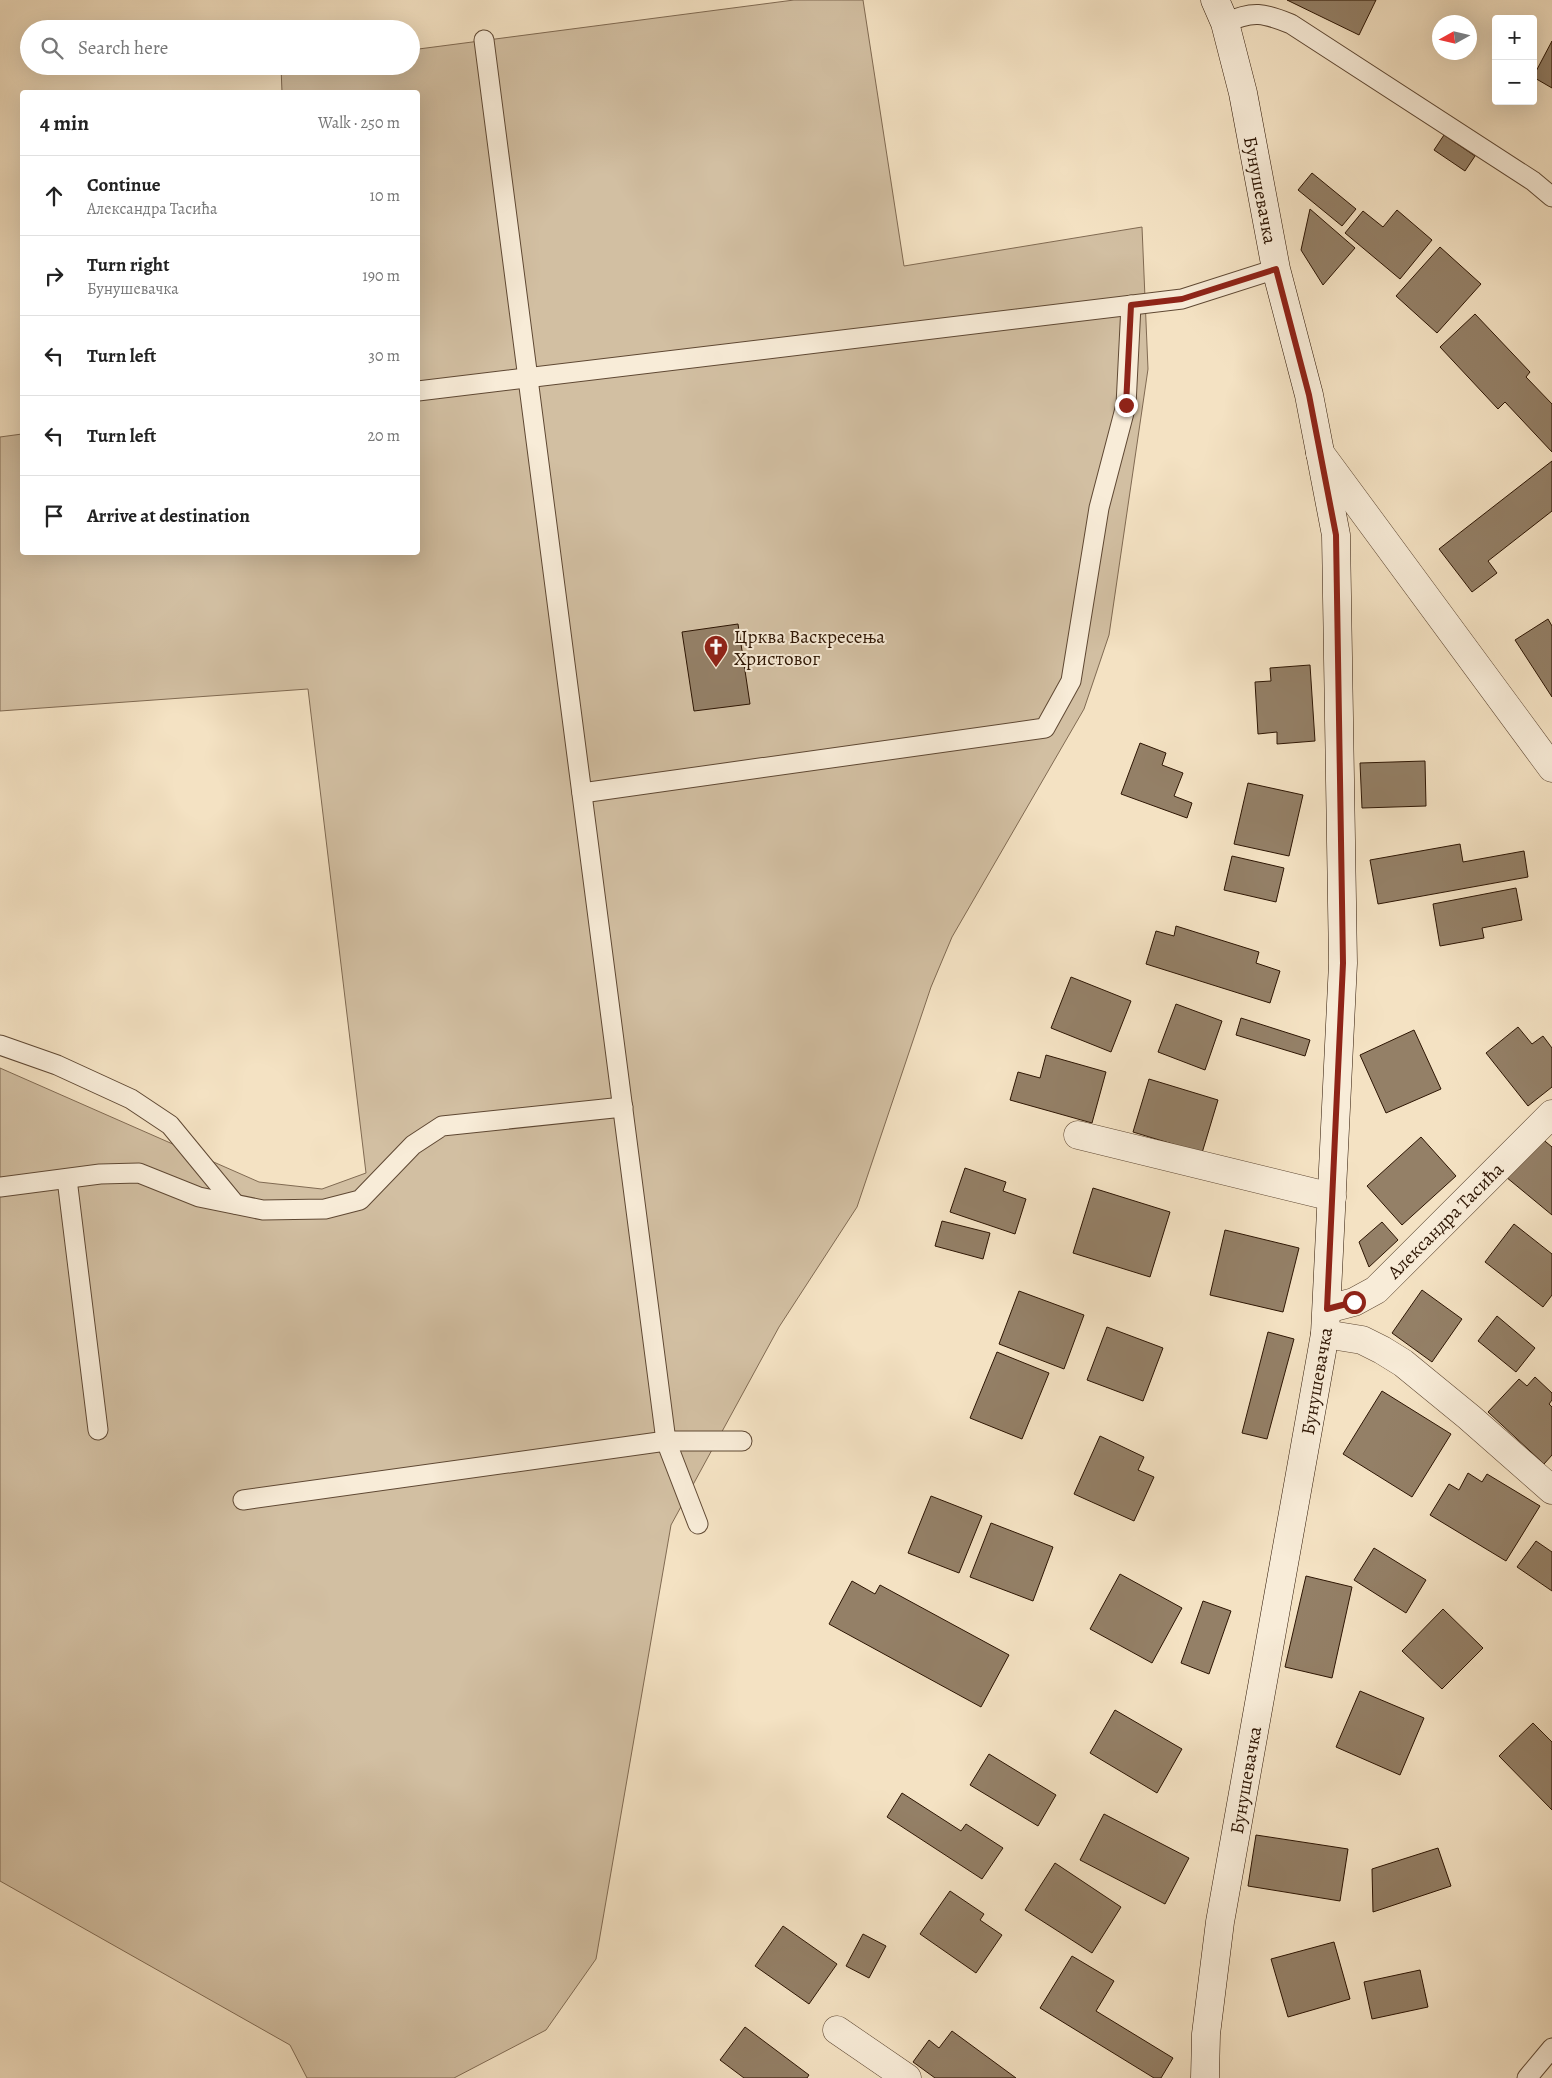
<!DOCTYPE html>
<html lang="en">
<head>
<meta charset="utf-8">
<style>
  :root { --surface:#fff; --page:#f6f6f6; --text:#222; --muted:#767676; --line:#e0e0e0 }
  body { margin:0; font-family:Alegreya,serif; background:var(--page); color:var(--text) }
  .controls { position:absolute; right:15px; top:15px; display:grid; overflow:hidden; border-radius:5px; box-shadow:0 5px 20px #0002 }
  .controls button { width:45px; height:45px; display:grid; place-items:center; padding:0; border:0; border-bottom:1px solid var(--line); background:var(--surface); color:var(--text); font:25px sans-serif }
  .compass { position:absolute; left:1432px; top:15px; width:45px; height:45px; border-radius:50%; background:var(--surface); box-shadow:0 5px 20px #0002; rotate:262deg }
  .stop { position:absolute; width:15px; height:15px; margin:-11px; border:4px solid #8f2418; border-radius:50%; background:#fff }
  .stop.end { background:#8f2418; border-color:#fff; box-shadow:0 1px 5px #0008 }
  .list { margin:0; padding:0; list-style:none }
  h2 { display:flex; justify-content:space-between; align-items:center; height:65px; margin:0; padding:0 20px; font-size:21px }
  h2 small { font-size:16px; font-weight:400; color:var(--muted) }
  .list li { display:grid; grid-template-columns:32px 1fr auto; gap:15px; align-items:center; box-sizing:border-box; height:80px; padding:0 20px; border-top:1px solid var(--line) }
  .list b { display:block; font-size:19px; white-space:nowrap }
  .list p { margin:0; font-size:16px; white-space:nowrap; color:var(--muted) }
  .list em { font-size:16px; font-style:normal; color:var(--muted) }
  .icon { flex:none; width:28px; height:28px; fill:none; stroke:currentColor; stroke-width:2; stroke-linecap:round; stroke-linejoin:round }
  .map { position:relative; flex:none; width:1552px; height:2078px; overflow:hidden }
  .search { position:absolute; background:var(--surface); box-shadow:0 5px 20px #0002; left:20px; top:20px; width:400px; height:55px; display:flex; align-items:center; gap:12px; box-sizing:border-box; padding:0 18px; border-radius:28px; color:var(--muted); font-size:19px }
  .panel { position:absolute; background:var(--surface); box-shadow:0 5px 20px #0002; left:20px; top:90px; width:400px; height:465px; border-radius:5px }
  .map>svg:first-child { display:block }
</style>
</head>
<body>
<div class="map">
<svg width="1552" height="2078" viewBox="0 0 1552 2078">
  <rect width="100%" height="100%" fill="#f4e2c3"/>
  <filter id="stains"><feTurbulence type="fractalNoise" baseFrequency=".004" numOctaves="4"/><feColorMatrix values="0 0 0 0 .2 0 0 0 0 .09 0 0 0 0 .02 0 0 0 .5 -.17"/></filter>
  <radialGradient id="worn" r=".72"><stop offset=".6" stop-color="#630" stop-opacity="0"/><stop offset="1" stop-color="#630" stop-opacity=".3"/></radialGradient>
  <path fill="#d2bfa2" stroke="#806a52" d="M794,0H863L904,266L1142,227L1148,369L1109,635L1084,709L952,937L931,987L857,1207L779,1327L671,1525L596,1959L546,2030L454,2078H307L290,2045L0,1881V1068L259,1182L322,1189L366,1173L308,689L0,711V437L22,434V552H418V92H282L281,67L411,66V50Z"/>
  <g fill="#948067" stroke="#2d1503">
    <path d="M1287,0H1376L1359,35Z"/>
    <path d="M1552,41V88L1533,77Z"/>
    <path d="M1444,135L1475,156L1465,171L1434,150Z"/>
    <path d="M1312,173L1356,209L1342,226L1298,190Z"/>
    <path d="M1310,209L1355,248L1323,285L1301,250Z"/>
    <path d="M1397,210L1432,240L1400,279L1345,233L1363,211L1383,227Z"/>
    <path d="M1440,247L1481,284L1437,333L1396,296Z"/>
    <path d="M1475,314L1530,372L1526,377L1552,404V452L1505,402L1498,409L1440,347Z"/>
    <path d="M1552,461V511L1488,561L1497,573L1472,592L1439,549Z"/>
    <path d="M1548,619L1552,626V697L1515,640Z"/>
    <path d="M738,624L750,704L694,711L682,632Z"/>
    <path d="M1310,665L1315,741L1277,744V732L1258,734L1255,682L1271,681L1270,668Z"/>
    <path d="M1140,743L1166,753L1162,765L1183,773L1174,796L1192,803L1187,818L1121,794Z"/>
    <path d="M1425,761L1426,806L1362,808L1360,763Z"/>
    <path d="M1248,783L1303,795L1289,856L1234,844Z"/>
    <path d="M1460,844L1463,862L1524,851L1528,877L1378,904L1370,860Z"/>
    <path d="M1232,856L1284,868L1276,902L1224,890Z"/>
    <path d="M1516,888L1522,920L1482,928L1484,938L1440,946L1433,904Z"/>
    <path d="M1176,926L1259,952L1256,963L1280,971L1270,1003L1146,964L1156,931L1174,936Z"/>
    <path d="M1071,977L1131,1001L1111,1052L1051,1028Z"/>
    <path d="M1176,1004L1222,1021L1205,1070L1158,1052Z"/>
    <path d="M1241,1018L1310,1040L1305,1056L1236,1035Z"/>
    <path d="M1518,1027L1532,1044L1543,1036L1552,1048V1087L1528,1106L1486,1053Z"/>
    <path d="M1414,1030L1441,1089L1386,1113L1360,1055Z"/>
    <path d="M1046,1055L1106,1072L1092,1123L1010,1100L1018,1072L1040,1078Z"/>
    <path d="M1149,1079L1218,1100L1202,1153L1133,1132Z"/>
    <path d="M1421,1137L1456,1176L1402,1225L1367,1186Z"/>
    <path d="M1540,1137L1552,1147V1215L1506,1177Z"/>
    <path d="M965,1168L1006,1182L1003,1191L1026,1199L1015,1234L950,1212Z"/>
    <path d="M1093,1188L1170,1212L1150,1277L1073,1253Z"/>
    <path d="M942,1221L990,1233L983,1259L935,1246Z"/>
    <path d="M1382,1222L1398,1240L1369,1267L1359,1242Z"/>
    <path d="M1514,1224L1552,1254V1295L1543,1307L1485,1262Z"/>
    <path d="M1225,1230L1299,1248L1283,1312L1210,1295Z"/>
    <path d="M1422,1290L1462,1319L1432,1362L1392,1333Z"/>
    <path d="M1019,1291L1084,1315L1064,1369L999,1344Z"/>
    <path d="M1497,1316L1535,1348L1516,1372L1478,1341Z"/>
    <path d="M1107,1327L1163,1348L1143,1401L1087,1380Z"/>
    <path d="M1268,1332L1294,1339L1267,1439L1242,1433Z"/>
    <path d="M997,1352L1049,1373L1022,1439L970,1418Z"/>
    <path d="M1535,1377L1552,1393V1400L1549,1404L1552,1407V1455L1544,1464L1488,1412L1519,1379L1527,1386Z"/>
    <path d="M1382,1391L1451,1434L1412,1497L1343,1454Z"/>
    <path d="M1100,1436L1144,1457L1138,1470L1154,1477L1134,1521L1074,1494Z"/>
    <path d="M1468,1473L1482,1482L1487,1474L1540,1506L1506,1561L1430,1515L1449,1484L1459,1490Z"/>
    <path d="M931,1496L982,1516L959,1573L908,1553Z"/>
    <path d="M991,1523L1053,1547L1033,1601L970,1577Z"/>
    <path d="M1536,1541L1552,1552V1591L1517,1567Z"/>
    <path d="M1374,1548L1426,1580L1406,1613L1354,1580Z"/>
    <path d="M1120,1574L1182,1608L1152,1663L1090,1629Z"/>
    <path d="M1306,1576L1352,1587L1332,1678L1285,1667Z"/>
    <path d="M852,1581L875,1594L880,1585L1009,1655L981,1707L829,1624Z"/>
    <path d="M1203,1601L1231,1611L1209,1674L1181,1663Z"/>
    <path d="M1443,1609L1483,1648L1442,1689L1402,1651Z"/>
    <path d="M1360,1691L1424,1718L1400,1775L1336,1747Z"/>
    <path d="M1115,1710L1182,1749L1157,1793L1090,1753Z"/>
    <path d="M1533,1723L1552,1742V1810L1499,1756Z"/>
    <path d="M989,1754L1056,1795L1038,1826L970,1785Z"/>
    <path d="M902,1793L961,1831L966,1824L1003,1848L982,1879L887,1817Z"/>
    <path d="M1104,1814L1189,1858L1165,1904L1080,1860Z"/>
    <path d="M1256,1835L1348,1849L1340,1901L1248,1886Z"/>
    <path d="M1438,1848L1451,1886L1373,1912L1372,1869Z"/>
    <path d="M1055,1863L1121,1907L1092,1953L1025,1910Z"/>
    <path d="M950,1891L984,1914L980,1920L1002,1935L976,1973L920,1934Z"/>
    <path d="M783,1926L837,1964L809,2004L755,1966Z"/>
    <path d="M863,1934L886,1946L869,1978L846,1966Z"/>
    <path d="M1334,1942L1350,1999L1288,2017L1271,1959Z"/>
    <path d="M1072,1956L1114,1981L1096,2011L1173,2058L1161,2078H1154L1040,2008Z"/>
    <path d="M1420,1970L1428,2007L1372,2019L1364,1982Z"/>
    <path d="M745,2027L809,2075L807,2078H744L720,2060Z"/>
    <path d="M952,2031L1016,2078H935L913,2062L929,2040L939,2048Z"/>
  </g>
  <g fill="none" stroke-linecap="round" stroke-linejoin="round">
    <defs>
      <g id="lane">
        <path d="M1225,23C1253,10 1264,13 1291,24L1533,181L1552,197"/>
        <path d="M484,40L666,1441L698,1524"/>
        <path d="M418,391L1182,299L1276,269"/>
        <path d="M582,793L1045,728L1071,681L1099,508L1126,405L1131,305"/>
        <path d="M0,1045L57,1065L131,1099L170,1125L235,1204"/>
        <path d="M67,1179L98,1430"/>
        <path d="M0,1187L100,1174L139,1173L199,1197L263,1210L325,1209L360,1200L413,1145L442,1126L623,1107"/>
        <path d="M243,1500L666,1441H742"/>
        <path d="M1527,2078L1552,2048"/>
      </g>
      <g id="street">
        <path d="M1320,453L1552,768"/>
        <path d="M1078,1135L1332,1197"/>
        <path d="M1327,1309L1354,1302L1376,1290L1552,1114"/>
        <path d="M1325,1334L1362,1340L1382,1350L1403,1363L1469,1417L1552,1490"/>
        <path d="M837,2030L907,2078"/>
      </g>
      <path id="secondary" d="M1205,2078L1206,2034L1220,1922L1325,1334L1343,963L1336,535L1309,395L1276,269L1243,93L1225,23L1215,0"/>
    </defs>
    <use href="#lane" stroke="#5f4833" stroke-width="21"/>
    <use href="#street" stroke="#5f4833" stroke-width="29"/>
    <use href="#secondary" stroke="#2d1503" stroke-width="29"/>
    <use href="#lane" stroke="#f8ecd8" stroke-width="19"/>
    <use href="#street" stroke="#f8ecd8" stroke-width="28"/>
    <use href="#secondary" stroke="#f8ecd8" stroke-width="28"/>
  </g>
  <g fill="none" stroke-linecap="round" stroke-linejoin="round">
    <path stroke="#8f2418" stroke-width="6" d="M1126,405L1131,305L1182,299L1276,269L1309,395L1336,535L1343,963L1327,1309L1354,1302"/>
  </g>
  <defs>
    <symbol id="church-pin" viewBox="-11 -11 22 30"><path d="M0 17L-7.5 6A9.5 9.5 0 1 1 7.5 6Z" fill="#8f2418" stroke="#f8ecd8"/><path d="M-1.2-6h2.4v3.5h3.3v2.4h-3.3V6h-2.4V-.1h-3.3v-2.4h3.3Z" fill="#fff"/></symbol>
  </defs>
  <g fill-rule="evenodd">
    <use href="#church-pin" x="702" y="633" width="28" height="38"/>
  </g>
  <g text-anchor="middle" stroke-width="4" stroke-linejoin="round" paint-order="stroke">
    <g font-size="19" fill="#2d1503" stroke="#f8ecd8">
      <text transform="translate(1261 190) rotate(79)" y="7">Бунушевачка</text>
      <text transform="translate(1445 1220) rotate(-45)" y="7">Александра Тасића</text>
      <text transform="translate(1316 1381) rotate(-80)" y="7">Бунушевачка</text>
      <text transform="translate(1245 1780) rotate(-80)" y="7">Бунушевачка</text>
    </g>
    <g font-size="19" fill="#2d1503" stroke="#f8ecd8" text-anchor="start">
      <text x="734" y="643">Црква Васкресења<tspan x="734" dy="22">Христовог</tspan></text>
    </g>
  </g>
  <rect width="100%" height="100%" filter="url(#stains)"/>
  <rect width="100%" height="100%" fill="url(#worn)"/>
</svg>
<div class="controls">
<button>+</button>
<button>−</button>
</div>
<svg class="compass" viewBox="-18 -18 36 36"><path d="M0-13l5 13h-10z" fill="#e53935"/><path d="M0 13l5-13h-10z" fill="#767676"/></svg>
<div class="stop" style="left:1354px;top:1302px"></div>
<div class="stop end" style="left:1126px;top:405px"></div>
<div class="search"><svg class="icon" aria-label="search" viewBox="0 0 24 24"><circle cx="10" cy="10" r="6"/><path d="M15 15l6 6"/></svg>Search here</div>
<section class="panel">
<h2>4 min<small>Walk · 250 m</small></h2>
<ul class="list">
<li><svg class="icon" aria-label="ahead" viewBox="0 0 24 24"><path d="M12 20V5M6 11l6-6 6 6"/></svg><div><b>Continue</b><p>Александра Тасића</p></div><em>10 m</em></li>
<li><svg class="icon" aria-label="right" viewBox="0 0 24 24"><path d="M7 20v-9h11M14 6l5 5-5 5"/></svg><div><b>Turn right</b><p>Бунушевачка</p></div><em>190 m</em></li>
<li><svg class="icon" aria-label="left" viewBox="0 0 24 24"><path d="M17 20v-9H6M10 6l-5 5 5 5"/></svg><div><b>Turn left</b></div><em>30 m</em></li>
<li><svg class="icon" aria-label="left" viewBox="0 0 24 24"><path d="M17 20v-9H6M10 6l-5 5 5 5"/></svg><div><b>Turn left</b></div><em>20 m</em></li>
<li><svg class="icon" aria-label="arrive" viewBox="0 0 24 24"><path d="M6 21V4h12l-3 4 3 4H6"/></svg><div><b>Arrive at destination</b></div></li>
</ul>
</section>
</div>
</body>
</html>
